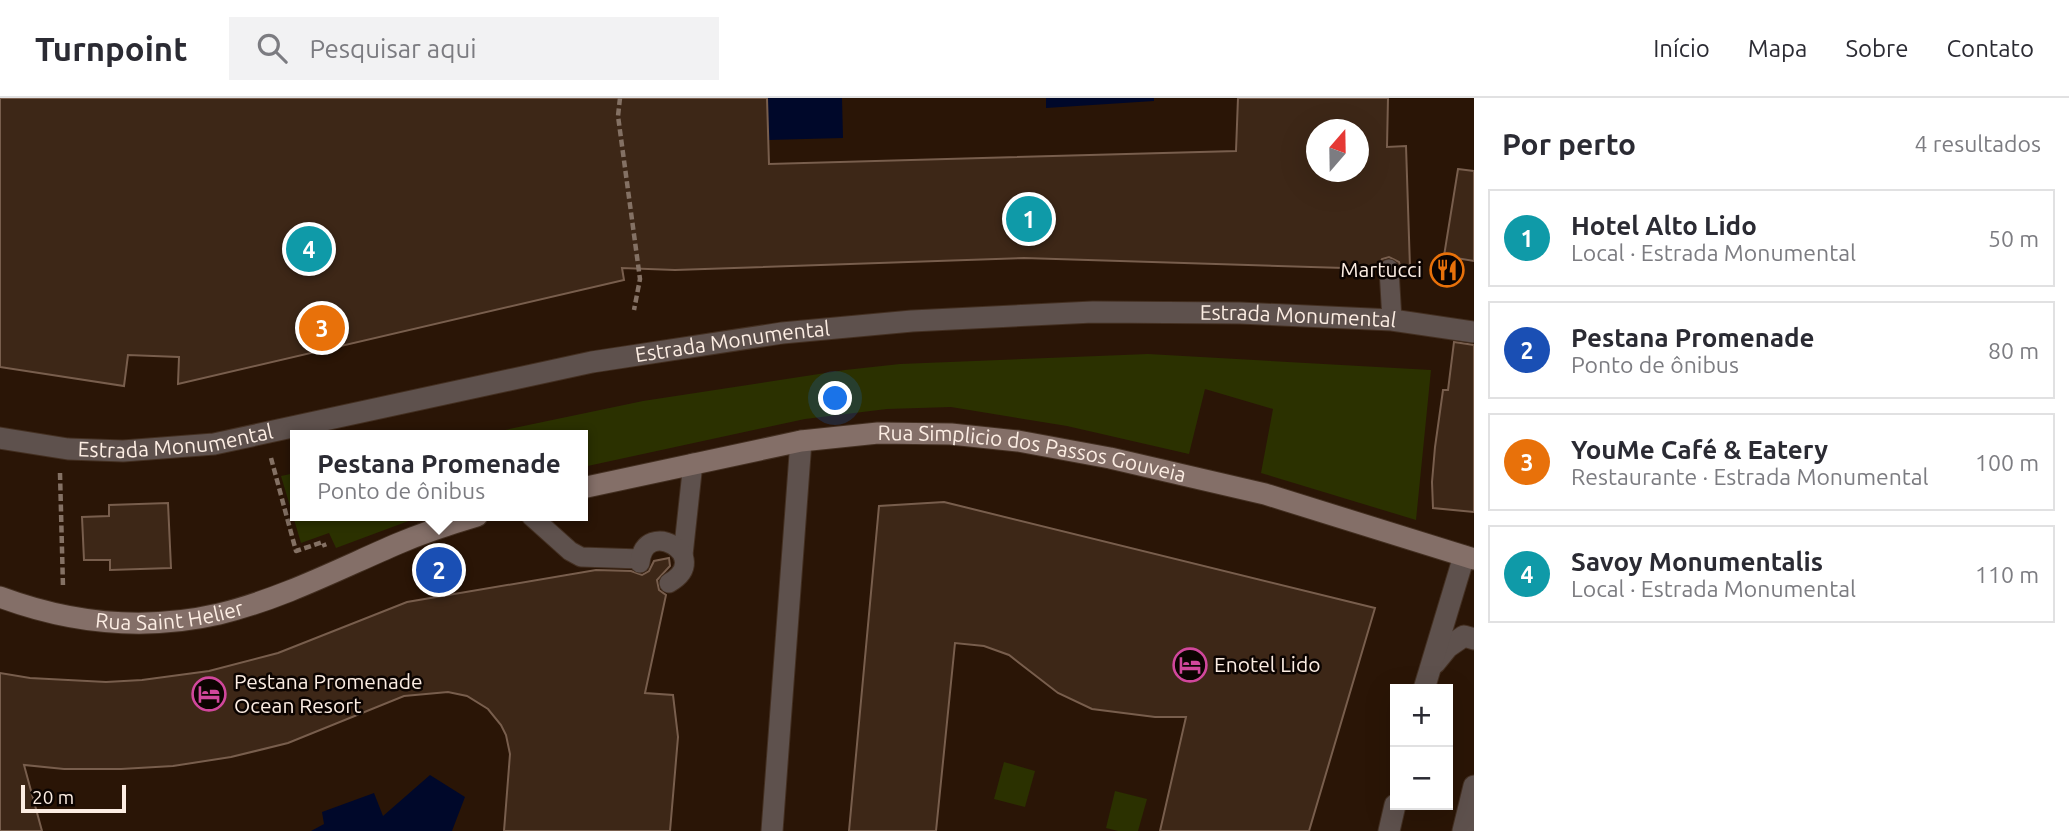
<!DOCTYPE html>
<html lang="pt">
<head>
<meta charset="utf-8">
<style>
  :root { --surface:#fff; --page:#f2f2f3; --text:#2b2b33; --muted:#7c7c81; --line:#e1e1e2; --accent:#5f698e }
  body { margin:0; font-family:Ubuntu,sans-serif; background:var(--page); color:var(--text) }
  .controls { position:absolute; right:21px; bottom:21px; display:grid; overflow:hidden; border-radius:0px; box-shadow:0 7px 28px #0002 }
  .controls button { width:63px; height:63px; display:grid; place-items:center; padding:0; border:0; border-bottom:2px solid var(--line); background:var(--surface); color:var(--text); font:35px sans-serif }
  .compass { position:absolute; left:1306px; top:21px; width:63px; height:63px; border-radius:50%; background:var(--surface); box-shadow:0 7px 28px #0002; rotate:20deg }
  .scale { position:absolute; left:21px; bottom:18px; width:105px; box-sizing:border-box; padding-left:7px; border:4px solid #fcede3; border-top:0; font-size:19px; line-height:24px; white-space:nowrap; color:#fcede3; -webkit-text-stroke:5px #0c0401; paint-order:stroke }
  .you { position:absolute; left:836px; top:301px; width:24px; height:24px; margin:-18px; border:5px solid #fff; border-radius:50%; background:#1a73e8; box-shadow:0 0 0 10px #1a73e833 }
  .badge { display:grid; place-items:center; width:46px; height:46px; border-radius:50%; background:var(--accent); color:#fff; font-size:23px; font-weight:700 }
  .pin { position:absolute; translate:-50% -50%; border:4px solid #fff; box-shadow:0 2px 7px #0006 }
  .popup { position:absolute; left:290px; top:332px; width:298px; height:91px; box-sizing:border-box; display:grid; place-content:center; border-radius:0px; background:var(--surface); filter:drop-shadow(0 2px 5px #0005); font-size:23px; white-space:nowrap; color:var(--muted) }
  .popup b { font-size:26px; color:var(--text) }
  .popup::after { content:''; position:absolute; left:50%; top:100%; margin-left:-14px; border:14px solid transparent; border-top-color:var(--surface) }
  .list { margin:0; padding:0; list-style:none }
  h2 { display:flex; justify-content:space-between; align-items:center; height:91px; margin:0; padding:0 28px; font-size:30px }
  h2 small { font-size:23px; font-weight:400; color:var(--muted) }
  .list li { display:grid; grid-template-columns:46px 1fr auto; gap:21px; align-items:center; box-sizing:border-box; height:98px; margin:0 14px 14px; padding:0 14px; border:2px solid var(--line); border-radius:0px }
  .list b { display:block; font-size:26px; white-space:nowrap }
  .list p { margin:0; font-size:23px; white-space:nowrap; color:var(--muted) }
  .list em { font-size:23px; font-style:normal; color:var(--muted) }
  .icon { flex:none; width:38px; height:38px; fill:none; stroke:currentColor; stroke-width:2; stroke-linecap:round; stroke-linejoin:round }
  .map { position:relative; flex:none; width:1474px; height:733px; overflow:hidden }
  header { display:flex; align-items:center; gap:42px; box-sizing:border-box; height:98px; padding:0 35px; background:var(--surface); border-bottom:2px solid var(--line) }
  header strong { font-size:33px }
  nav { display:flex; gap:38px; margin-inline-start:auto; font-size:24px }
  .search { width:490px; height:63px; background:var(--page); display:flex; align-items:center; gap:18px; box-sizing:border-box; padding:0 24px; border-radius:0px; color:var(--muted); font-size:26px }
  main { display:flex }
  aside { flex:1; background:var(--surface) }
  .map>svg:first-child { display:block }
</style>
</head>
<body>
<header>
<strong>Turnpoint</strong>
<div class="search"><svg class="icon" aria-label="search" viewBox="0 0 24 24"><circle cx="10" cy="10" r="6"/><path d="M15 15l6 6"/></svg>Pesquisar aqui</div>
<nav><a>Início</a><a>Mapa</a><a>Sobre</a><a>Contato</a></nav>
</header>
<main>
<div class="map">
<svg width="1474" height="733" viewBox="0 0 1474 733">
  <rect width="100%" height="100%" fill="#2a1506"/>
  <g fill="#2b3100">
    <path d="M1148,256L1431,272L1416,422L1261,375L1273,311L1205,291L1189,356L1067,328L951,309L887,311L805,321L583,369L582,337H481L643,303L845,272L900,266Z"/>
    <path d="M295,375L296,418H422L336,450L329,435L301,445L281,378Z"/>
    <path d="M1004,664L1035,673L1025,709L994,701Z"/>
    <path d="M1115,693L1147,701L1138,733H1118L1106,730Z"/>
  </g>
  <g fill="#00082a">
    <path d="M767,0H842L843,40L768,42Z"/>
    <path d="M1046,0H1154V3L1046,10Z"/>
    <path d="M430,677L465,699L452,733H311L324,726L322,714L374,695L383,718Z"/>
  </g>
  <g fill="#3d2717" stroke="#785e4d" stroke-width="2" fill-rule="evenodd">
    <path d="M0,0H767L769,66L1236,53L1238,0H1388L1387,49L1406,48L1410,170L1401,171L1399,164L1389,159L1382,161L1377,171L1024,160L675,172L622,170L624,182L178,286L179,259L128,257L124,288L0,269ZM1317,32H1359V74H1317Z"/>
    <path d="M1458,71L1474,73V163L1444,158Z"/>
    <path d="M1454,244L1474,247V414L1433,410L1432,384L1435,349L1443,292H1448Z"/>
    <path d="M944,404L1375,510L1309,733H1160L1186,619H1155L1092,611L1058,595L1009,557L984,548L955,545L936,733H849L879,408Z"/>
    <path d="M168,405L171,470L110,472V462H84L82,419L109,418V407Z"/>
    <path d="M669,460L670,468L657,482L659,492L666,497L645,595L673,597L678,639L670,733H504L510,656L506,637L501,627L488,611L467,598L448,594L404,598L288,645L231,659L173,668L121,671H64L24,667L42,733H0V575L30,580L106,584L142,582L209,573L278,555L407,504L596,472L631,473L642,477L649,473L654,463Z"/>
  </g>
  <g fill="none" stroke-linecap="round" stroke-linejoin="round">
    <defs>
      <g id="service">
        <path d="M1389,171L1392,222"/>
        <path d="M531,418L570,453L581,459L640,461"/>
        <path d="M683,457L693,365"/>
        <path d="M640,465C644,417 715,459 669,485"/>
      </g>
      <g id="minor">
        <path d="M1435,565L1448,549L1464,538L1474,541"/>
        <path d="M1424,591L1464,458"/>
        <path d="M772,733L801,343"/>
        <path d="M1389,733L1395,707"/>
        <path d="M1463,733L1474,688"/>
      </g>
      <g id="tertiary">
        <path id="s1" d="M0,340L68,351L123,353L214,346L592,264L782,235L912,223L1093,214L1240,215L1392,222L1474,234"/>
      </g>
      <g id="secondary">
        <path id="s2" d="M582,390L801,343L878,335L951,336L1018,343L1110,360L1265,396L1474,461"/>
        <path id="s3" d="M0,499C70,525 145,533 219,516C281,501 339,471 397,446C423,435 450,426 477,418"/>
      </g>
    </defs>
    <use href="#service" stroke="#432f21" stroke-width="21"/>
    <use href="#minor" stroke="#432f21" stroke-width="23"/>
    <use href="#tertiary" stroke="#432f21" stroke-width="23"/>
    <use href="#secondary" stroke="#432f21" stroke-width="23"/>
    <g stroke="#847164" stroke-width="4.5" stroke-dasharray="7 3.5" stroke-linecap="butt">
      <path d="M620,0L618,18L640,181L634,212"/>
      <path d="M271,360L296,453L323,444L325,449"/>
      <path d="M60,375L63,489"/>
    </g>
    <use href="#service" stroke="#5e514d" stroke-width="19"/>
    <use href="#minor" stroke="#5e514d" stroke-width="21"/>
    <use href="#tertiary" stroke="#5e514d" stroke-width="21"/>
    <use href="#secondary" stroke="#846f68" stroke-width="21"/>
  </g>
  <defs>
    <symbol id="restaurant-ring" viewBox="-11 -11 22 22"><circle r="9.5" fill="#0c0401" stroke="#e8710a" stroke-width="1.5"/><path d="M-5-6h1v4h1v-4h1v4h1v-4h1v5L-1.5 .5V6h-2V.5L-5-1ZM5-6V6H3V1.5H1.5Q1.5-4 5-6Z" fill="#e8710a"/></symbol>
    <symbol id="hotel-ring" viewBox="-11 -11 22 22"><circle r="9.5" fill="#0c0401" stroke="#d1479c" stroke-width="1.5"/><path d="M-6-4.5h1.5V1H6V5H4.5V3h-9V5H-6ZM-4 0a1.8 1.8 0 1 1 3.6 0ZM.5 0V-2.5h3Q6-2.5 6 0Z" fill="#d1479c"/></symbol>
  </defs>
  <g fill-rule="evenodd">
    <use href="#restaurant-ring" x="1428" y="153" width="38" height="38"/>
    <use href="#hotel-ring" x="1171" y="548" width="38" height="38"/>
    <use href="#hotel-ring" x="190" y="577" width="38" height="38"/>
  </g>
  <g text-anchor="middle" stroke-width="5" stroke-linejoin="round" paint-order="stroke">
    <g font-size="21" fill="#fcede3" stroke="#0c0401" text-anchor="start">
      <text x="1422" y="179" text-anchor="end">Martucci</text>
      <text x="1214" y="574">Enotel Lido</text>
      <text x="234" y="591">Pestana Promenade<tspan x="234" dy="24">Ocean Resort</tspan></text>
    </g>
    <g font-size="21" fill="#fcede3" stroke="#0c0401">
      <text dy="7" stroke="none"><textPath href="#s1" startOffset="1311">Estrada Monumental</textPath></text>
      <text dy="7" stroke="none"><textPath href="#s1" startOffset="744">Estrada Monumental</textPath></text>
      <text dy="7" stroke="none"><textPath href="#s1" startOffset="177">Estrada Monumental</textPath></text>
      <text dy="7" stroke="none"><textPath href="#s2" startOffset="457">Rua Simplicio dos Passos Gouveia</textPath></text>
      <text dy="7" stroke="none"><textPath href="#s3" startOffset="173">Rua Saint Helier</textPath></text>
    </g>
  </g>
</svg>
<div class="controls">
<button>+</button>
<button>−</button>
</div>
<svg class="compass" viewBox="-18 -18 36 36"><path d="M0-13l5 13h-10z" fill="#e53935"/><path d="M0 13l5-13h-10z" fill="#7c7c81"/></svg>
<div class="scale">20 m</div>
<div class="you"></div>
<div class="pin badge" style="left:1029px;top:121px;background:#0f9aa8">1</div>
<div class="pin badge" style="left:439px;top:472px;background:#1a4fb4">2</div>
<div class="popup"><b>Pestana Promenade</b>Ponto de ônibus</div>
<div class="pin badge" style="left:322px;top:230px;background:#e8710a">3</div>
<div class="pin badge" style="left:309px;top:151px;background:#0f9aa8">4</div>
</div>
<aside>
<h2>Por perto<small>4 resultados</small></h2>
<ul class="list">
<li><span class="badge" style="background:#0f9aa8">1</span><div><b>Hotel Alto Lido</b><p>Local · Estrada Monumental</p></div><em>50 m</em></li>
<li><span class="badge" style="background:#1a4fb4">2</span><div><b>Pestana Promenade</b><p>Ponto de ônibus</p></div><em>80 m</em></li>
<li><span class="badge" style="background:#e8710a">3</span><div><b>YouMe Café &amp; Eatery</b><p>Restaurante · Estrada Monumental</p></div><em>100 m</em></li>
<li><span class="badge" style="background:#0f9aa8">4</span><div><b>Savoy Monumentalis</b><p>Local · Estrada Monumental</p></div><em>110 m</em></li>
</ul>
</aside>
</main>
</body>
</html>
